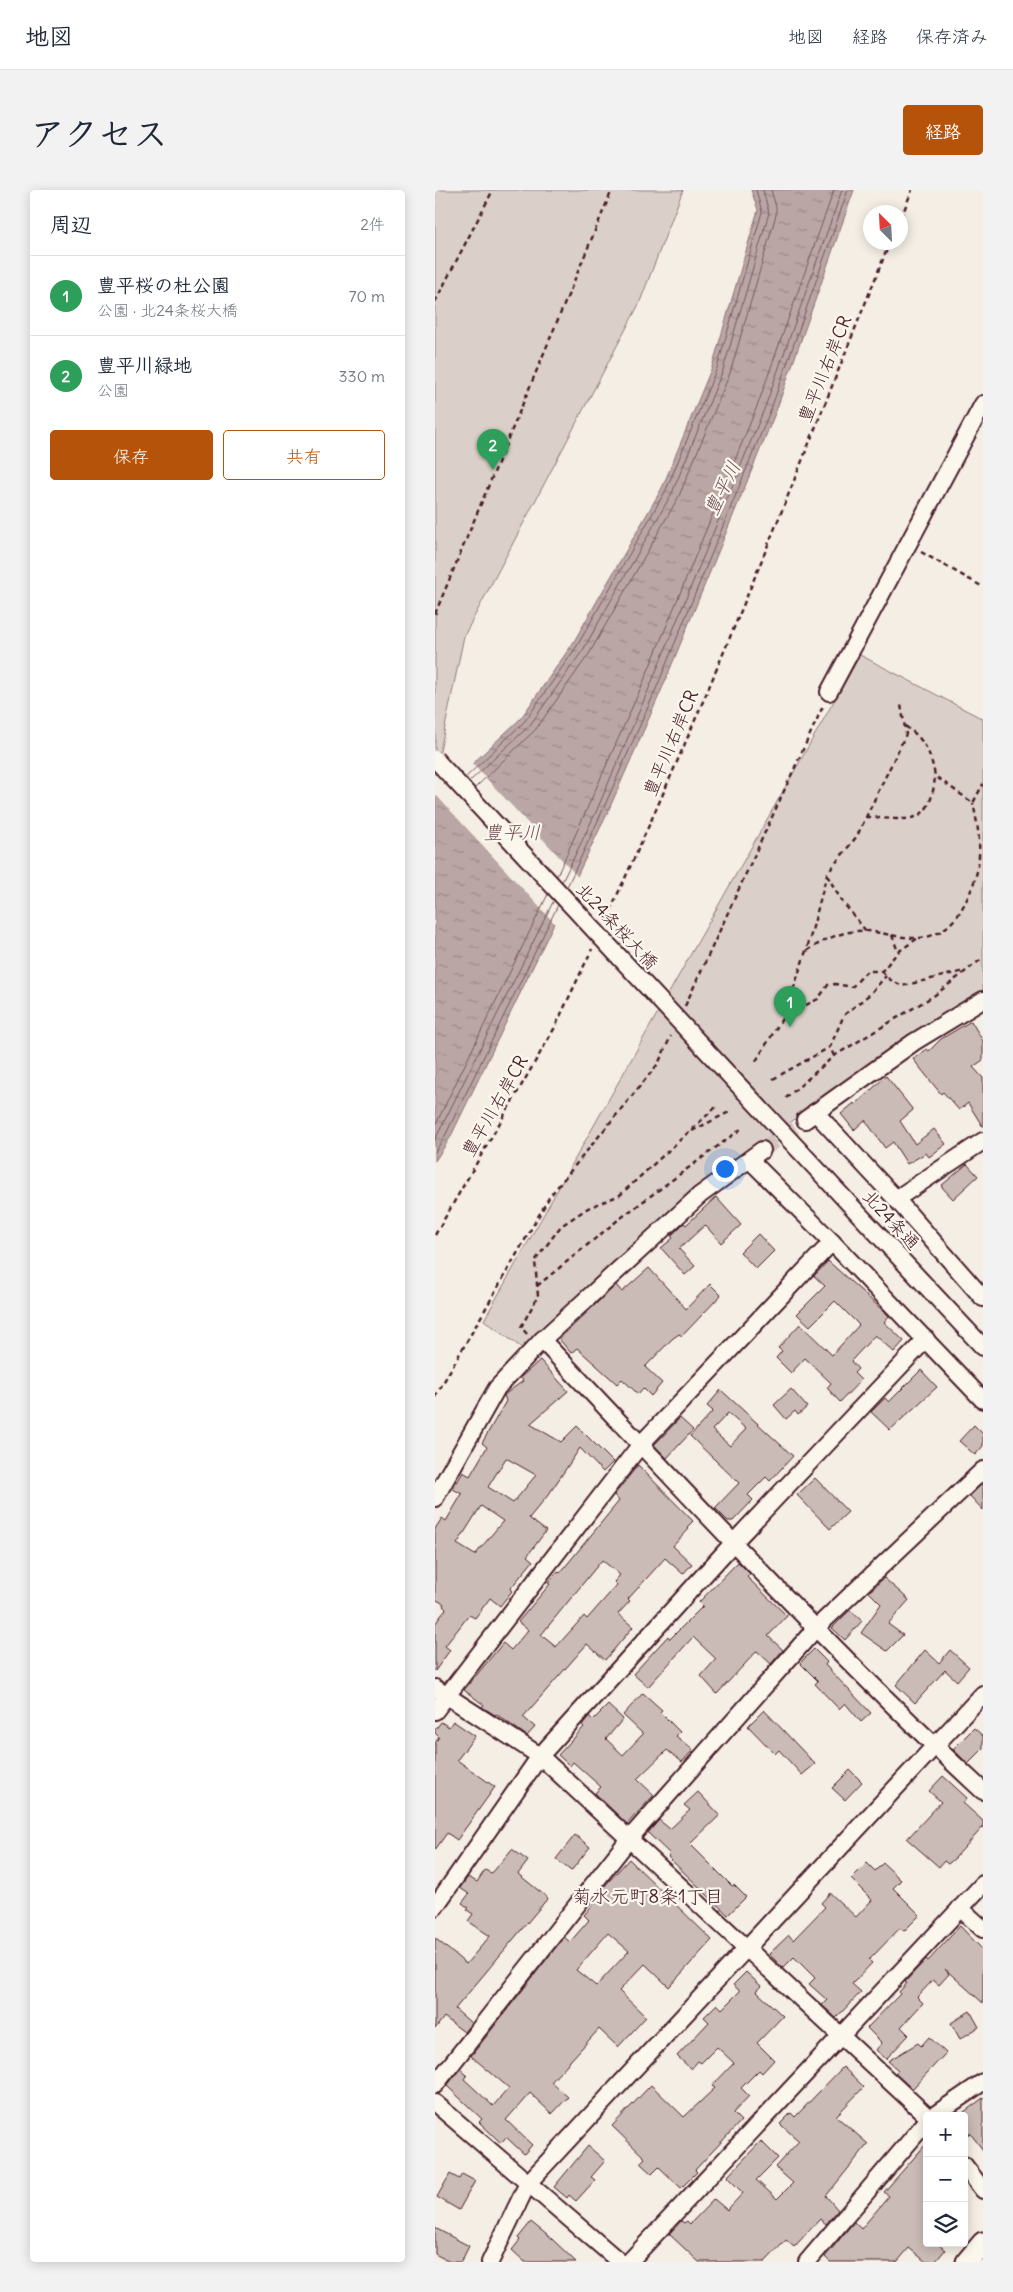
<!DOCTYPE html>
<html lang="ja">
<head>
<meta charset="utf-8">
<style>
  :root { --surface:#fff; --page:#f2f2f3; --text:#1f2937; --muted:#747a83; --line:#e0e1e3; --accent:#b45309 }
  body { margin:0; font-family:Delius,"Klee One",sans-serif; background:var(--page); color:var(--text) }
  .controls { position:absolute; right:15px; bottom:15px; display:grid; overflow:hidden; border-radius:5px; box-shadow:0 2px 12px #0003 }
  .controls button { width:45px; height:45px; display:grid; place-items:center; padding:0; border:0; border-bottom:1px solid var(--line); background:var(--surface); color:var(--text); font:25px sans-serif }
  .compass { position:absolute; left:428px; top:15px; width:45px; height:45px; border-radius:50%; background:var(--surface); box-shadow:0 2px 12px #0003; rotate:336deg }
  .you { position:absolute; left:289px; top:978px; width:18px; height:18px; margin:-12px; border:4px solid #fff; border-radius:50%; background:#1a73e8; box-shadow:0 0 0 8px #1a73e833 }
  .badge { display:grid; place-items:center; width:32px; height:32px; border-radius:50%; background:var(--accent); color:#fff; font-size:16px; font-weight:700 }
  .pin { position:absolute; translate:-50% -41px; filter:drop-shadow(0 1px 2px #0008) }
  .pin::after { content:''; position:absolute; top:26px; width:18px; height:15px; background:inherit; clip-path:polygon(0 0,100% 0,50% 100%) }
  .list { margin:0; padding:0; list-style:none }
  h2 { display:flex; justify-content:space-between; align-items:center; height:65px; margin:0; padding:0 20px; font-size:21px }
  h2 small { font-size:16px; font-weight:400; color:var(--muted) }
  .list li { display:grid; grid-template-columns:32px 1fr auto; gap:15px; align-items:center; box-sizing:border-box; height:80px; padding:0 20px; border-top:1px solid var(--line) }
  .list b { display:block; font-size:19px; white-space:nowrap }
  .list p { margin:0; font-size:16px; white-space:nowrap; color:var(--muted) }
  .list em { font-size:16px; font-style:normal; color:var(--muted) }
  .actions { display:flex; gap:10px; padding:15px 20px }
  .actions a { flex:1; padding:11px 0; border:1px solid var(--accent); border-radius:5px; text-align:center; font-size:18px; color:var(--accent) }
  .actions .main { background:var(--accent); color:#fff }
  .icon { flex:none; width:28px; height:28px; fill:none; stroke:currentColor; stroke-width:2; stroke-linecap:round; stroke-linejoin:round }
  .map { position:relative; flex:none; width:548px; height:2072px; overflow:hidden; border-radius:5px }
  header { display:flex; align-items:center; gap:30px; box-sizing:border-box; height:70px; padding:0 25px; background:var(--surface); border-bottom:1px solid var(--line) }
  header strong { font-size:24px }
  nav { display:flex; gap:28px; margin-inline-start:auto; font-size:18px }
  .intro { display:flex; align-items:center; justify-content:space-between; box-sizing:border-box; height:120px; padding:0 30px }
  h1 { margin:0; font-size:35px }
  .button { padding:12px 22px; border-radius:5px; background:var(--accent); color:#fff; font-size:18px; font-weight:700 }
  main { display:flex; gap:30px; padding:0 30px }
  aside { flex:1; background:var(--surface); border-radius:5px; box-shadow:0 2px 12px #0003 }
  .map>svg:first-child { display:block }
</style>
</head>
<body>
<header>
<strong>地図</strong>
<nav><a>地図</a><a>経路</a><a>保存済み</a></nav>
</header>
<div class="intro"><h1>アクセス</h1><a class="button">経路</a></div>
<main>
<aside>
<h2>周辺<small>2件</small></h2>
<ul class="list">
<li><span class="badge" style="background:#2e9e5b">1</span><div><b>豊平桜の杜公園</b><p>公園 · 北24条桜大橋</p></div><em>70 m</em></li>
<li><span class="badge" style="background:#2e9e5b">2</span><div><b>豊平川緑地</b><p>公園</p></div><em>330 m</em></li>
</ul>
<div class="actions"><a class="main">保存</a><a>共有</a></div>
</aside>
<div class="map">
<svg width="548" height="2072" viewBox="0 0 548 2072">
  <defs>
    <pattern id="water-ripples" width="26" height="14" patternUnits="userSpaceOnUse" patternTransform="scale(1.25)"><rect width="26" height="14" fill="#baa7a5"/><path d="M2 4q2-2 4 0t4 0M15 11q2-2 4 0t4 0" fill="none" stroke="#998787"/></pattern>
  </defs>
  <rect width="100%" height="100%" fill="#f4eee4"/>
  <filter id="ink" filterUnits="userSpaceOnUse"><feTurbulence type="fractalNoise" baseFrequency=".02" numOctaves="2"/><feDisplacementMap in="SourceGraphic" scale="10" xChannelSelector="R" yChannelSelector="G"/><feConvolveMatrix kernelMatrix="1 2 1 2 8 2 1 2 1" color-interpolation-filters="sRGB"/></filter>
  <g filter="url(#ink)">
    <g fill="#dbd0c9" stroke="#92787a">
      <path d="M0,0H248L204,114L29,446L0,585Z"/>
      <path d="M425,465L548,529V801L256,1000L87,1158L49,1130Z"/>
    </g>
    <path fill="url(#water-ripples)" stroke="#8d7174" d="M316,0H419L341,221L226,501L171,626L15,948L0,971V609L86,528L138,453L227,298L277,177L323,20Z"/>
    <path fill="#f4eee4" d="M36,572L144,688L122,736L1,605Z"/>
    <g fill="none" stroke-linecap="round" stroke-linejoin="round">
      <g stroke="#77555c" stroke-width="1">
        <path d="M30,588L90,531L142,456L231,300L282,178L327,22L321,0"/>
        <path d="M34,592L95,535L148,460L237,303L288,180L334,23L328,0"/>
        <path d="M40,598L101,539L154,464L244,306L295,183L341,25V17L336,0"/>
        <path d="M122,686L208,493L323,214L399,0"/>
        <path d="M127,692L161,622L215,496L330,217L407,0"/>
        <path d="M132,697L166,624L221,499L336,219L413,0"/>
        <path d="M0,936L113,704"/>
        <path d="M0,950L119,710"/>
        <path d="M0,962L10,946L123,715"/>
      </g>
    </g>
    <g fill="#cabbb6" stroke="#4a1f2b" fill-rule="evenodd">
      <path d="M536,831L548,851V870L538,877L548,888V937L533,913L524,920L508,902L506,904L478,869L492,859L494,861L506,849Z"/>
      <path d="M451,886L478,920L465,931L480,954L499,939L511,954L494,967L491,963L472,974L458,952L450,958L430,930L419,940L406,924L419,913L420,915Z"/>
      <path d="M532,974L543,986L518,1009L506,996Z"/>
      <path d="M281,1007L306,1035L286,1053L270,1035L244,1059L260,1076L250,1085L226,1058L238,1048L236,1046L249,1033L251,1035Z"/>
      <path d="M323,1044L339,1061L321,1079L305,1062Z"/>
      <path d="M393,1071L454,1126L449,1132L469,1151L459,1162L440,1145L416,1171L423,1179L419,1183L426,1190L405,1212L392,1198L396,1193L370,1168L356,1183L341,1168L347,1161L343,1158L365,1134L397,1165L424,1135L400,1111L375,1136L362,1124L390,1096L379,1086Z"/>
      <path d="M214,1078L251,1119L275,1094L286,1105L247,1146L244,1144L237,1149L210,1177L227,1193L216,1206L208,1198L203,1204L187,1189L182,1194L142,1158L136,1163L124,1149L181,1095L187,1102Z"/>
      <path d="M105,1170L133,1201L95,1234L126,1252L142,1236L178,1272L168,1282L145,1258L114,1304L94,1328L111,1341L92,1366L98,1371L75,1399L77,1401L65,1416L55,1408L40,1428L34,1425L10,1456L15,1460L0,1481V1434L11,1419L8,1416L9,1414L0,1409V1339L7,1328L11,1331L27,1304L18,1299L28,1282L35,1286L52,1257L47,1253L71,1211L69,1205L88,1191L86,1187ZM71,1268L101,1285L78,1313L53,1297ZM46,1316L68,1331L40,1365L22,1354Z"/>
      <path d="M486,1180L502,1197L455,1240L436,1222L450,1208L454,1212Z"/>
      <path d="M356,1199L372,1217L363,1225L360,1221L351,1229L339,1215Z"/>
      <path d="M286,1200L358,1266L335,1291L331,1287L313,1305L318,1310L298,1331H293L280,1318L304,1293L255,1246L278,1221L272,1216ZM293,1223L311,1239L295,1256L277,1240Z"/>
      <path d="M245,1228L258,1240L232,1268L219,1255Z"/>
      <path d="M539,1235L548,1244V1256L540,1265L524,1251Z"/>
      <path d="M203,1275L258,1331L252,1337L254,1339L238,1356L257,1374L248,1384L230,1368L193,1409L195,1411L183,1424L198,1437L170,1470L152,1454L88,1527L100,1537L92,1546L61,1524L60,1525L47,1517L49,1515L29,1500L68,1453L76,1460L93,1440L83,1432L115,1394L113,1393L123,1381L125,1383L184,1311L179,1305ZM167,1370L185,1385L179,1392L182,1395L152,1429L149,1426L121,1457L106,1445Z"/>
      <path d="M380,1288L413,1322L395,1339L362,1305Z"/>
      <path d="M546,1295L548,1297V1320L535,1306Z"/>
      <path d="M303,1372L315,1384L312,1387L352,1426L333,1446L348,1460L336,1474L322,1461L282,1504L266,1486L281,1469L258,1447L213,1497L198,1484L233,1446L235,1449L268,1416L264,1412Z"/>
      <path d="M449,1388L474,1410L453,1434L468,1445L452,1461L426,1443L446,1414L434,1402Z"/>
      <path d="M415,1420L427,1431L410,1450L397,1438Z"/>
      <path d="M379,1459L392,1472L390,1475L436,1523L426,1532L410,1513L404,1519L380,1494L383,1491L365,1473Z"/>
      <path d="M490,1460L504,1473L515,1460L534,1477L522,1491L510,1480L480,1513L461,1495Z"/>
      <path d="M208,1503L227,1520L225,1522L245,1542L241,1546L258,1560L247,1572L232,1560L202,1589L219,1605L192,1634L160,1603L166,1597L138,1572L135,1576L123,1565L149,1537L147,1535L154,1526L158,1530L173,1515L188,1529L171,1549L188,1565L208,1544L188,1525Z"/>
      <path d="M329,1520L380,1574L367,1585L344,1560L340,1564L313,1536Z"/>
      <path d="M18,1531L40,1546L22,1570L60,1597L22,1650L12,1643L0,1660V1553L4,1547L0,1543V1540L6,1532L14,1537Z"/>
      <path d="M539,1538L548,1546V1559L533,1574L518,1559Z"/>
      <path d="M415,1580L427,1592L410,1610L397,1598Z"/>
      <path d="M508,1586L532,1608L528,1613L548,1631V1637L520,1668L513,1674L509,1671L504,1677L472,1649L506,1612L494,1601Z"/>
      <path d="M263,1602L285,1625L255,1654L297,1696L299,1695L311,1707L293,1725L233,1667L235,1664L213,1643L224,1630L235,1639L255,1620L249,1615Z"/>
      <path d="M140,1645L155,1657L136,1681L121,1669Z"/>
      <path d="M77,1659L93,1671L83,1684L113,1708L20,1819L36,1833L29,1842L9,1827L0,1839V1748L31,1774L55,1746L33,1731L38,1724L32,1720L34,1718L27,1713L34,1704L25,1698L33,1687L42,1692L50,1680L56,1683L58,1682Z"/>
      <path d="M194,1669L277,1750L234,1797L210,1774L184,1801L211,1827L183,1857L164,1839L116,1892L133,1907L117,1924L95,1903L71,1930L97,1955L89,1964L71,1947L66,1953L44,1932L47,1929L12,1896L25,1879L32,1885L29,1889L58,1916L74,1898L36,1866L129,1747L135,1752L154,1730L149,1725L167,1704L165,1702L174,1691ZM173,1743L194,1761L161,1796L141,1780Z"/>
      <path d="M432,1673L440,1681L448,1673L466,1690L458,1698L485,1725L469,1741L465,1738L434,1770L437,1773L417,1794L426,1802L401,1828L387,1815L392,1810L374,1794L380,1788L359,1767L348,1778L334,1764L354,1745L358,1750L390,1717L386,1713L395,1703L421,1727L437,1710L416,1689Z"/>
      <path d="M525,1736L548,1760V1813L510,1779L514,1784L504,1795L498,1790L482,1807L488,1813L466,1837L474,1845L451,1869L441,1860L447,1853L432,1838L465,1804L464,1802L472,1793L470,1792L491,1769L493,1771Z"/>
      <path d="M311,1782L326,1796L321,1801L348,1826L322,1853L339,1870L327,1883L324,1880L306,1898L314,1906L298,1923L306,1931L260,1980L262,1982L246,1998L224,1977L217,1984L205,1973L210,1968L177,1936L216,1895L249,1927L280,1898L277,1896L299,1873L282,1857L266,1873L263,1871L256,1879L242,1866L274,1832L269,1827L282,1814L287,1819L305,1801L298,1795Z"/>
      <path d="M535,1821L544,1837L525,1849L516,1833Z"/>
      <path d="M494,1847L511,1863L477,1899L460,1883L463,1880L453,1871L483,1853L486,1856Z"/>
      <path d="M408,1877L429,1897L401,1926L433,1954L391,2006L403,2020L391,2034L385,2029L359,2057L351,2050L330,2072H264L234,2044L246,2031L249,2033L252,2031L255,2034L279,2009L292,2020L308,2003L292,1987L326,1951L343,1968L321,1990L342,2009L358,1993L340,1977L364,1951L345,1934L356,1923L360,1927Z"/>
      <path d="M548,1908V1960L535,1943L529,1947V1922Z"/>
      <path d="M492,1953V2053H502L510,2060L500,2072H491L474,2058L462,2072H395L390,2067L419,2032L426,2039L454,2006L449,2002Z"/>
      <path d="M153,1956L170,1971L156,1987L160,1990L141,2011L134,2005L132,2008L119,1997Z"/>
      <path d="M15,1984L24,1989L27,1984L40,1991L24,2020L2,2007Z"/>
      <path d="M96,2032L118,2050L141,2072H90L77,2060L85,2050L83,2048Z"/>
      <path d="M0,2038L34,2056L26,2072H15L0,2064Z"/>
    </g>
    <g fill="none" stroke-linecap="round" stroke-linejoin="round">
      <path stroke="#d2c5bf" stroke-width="16" stroke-dasharray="16 8" stroke-linecap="butt" d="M327,960L370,930"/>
      <defs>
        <g id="minor">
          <path d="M394,502L548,214"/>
          <path d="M380,922L461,1009L548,1108"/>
          <path d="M336,930L548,1157"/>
          <path d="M370,930L479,852L548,810"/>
          <path d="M315,970L397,1052L548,1210"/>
          <path d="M461,1009L548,951"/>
          <path d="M107,1150C252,1303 394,1459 548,1601"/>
          <path d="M0,1308L62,1198L107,1150L265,1005L327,960"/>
          <path d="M0,1498L105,1566L492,1926"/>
          <path d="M0,1521L206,1254L397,1052"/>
          <path d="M0,1717L105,1566L299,1352L491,1149"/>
          <path d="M525,1718L548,1739"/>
          <path d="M0,1895L194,1649L381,1438L548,1280"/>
          <path d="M0,1913L185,2072"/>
          <path d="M498,1926L548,1892"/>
          <path d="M529,1975L548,2000"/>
          <path d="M55,2072L93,1993L548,1504"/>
          <path d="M194,2072L548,1694"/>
          <path d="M372,2072L492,1931"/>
        </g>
        <path id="major" d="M532,2072L548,2053"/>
      </defs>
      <use href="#minor" stroke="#4a1f2b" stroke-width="20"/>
      <use href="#major" stroke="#4a1f2b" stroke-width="25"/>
      <g stroke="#4a1f2b" stroke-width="2.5" stroke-dasharray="5 4" stroke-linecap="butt">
        <path d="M466,28L477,0"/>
        <path d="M0,112L58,0"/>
        <path d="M486,362L548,397"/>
        <path d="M0,424L177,0"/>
        <path d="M470,536C490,549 496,564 500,586L538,613L548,594"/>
        <path d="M431,627C473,629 495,639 500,587"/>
        <path d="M392,685L406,710L431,741"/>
        <path d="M171,729C275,508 363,279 455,52"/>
        <path d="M457,745L463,762"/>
        <path d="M372,761C390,749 410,739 433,741C449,743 465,748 482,748C500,748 513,738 523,725C548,685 548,658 538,613"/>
        <path d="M447,781L454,789L467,796L529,781"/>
        <path d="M250,816L389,514"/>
        <path d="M353,818L371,815L383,809L393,795L400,794L417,797L432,781H447L463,762L483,748"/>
        <path d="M399,866L395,857L409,825L435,804L451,786"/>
        <path d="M321,871L350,824L374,752L392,684L422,646L471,544L466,515"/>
        <path d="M338,889L395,857"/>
        <path d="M351,908L399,866L500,805L548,768"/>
        <path d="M257,941L296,921"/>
        <path d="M0,1045L119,839L157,759"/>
        <path d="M102,1096L183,1030L306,939"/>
        <path d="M92,1144L86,1137L103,1106L100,1071L126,1036L153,1018L185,1005L281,917"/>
        <path d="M0,1207L115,1006L223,874L236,846"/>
      </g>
      <use href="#minor" stroke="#fbf7ec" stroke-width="16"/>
      <use href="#major" stroke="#fbf7ec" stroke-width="21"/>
      <defs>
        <path id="minor-bridge" d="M0,569L336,930"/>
      </defs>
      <use href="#minor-bridge" stroke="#4a1f2b" stroke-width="20" stroke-linecap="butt"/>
      <use href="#minor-bridge" stroke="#fbf7ec" stroke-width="16"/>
    </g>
  </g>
  <g text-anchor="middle" stroke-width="4.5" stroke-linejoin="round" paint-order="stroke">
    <g font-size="18" fill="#4a1f2b" stroke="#fbf7ec">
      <text transform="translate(390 179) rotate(-68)" y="6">豊平川右岸CR</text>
      <text transform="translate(236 553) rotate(-67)" y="6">豊平川右岸CR</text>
      <text transform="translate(182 736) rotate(47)" y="6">北24条桜大橋</text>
      <text transform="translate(60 916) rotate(-60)" y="6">豊平川右岸CR</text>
      <text transform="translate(456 1030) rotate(47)" y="6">北24条通</text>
    </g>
    <g font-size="19" font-style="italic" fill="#714f56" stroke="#fbf7ec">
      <text transform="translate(287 298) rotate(-64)" y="7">豊平川</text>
      <text x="77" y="649">豊平川</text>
    </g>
    <g font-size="19" fill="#4a1f2b" stroke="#fbf7ec">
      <text x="213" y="1713">菊水元町8条1丁目</text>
    </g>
  </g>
</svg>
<div class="controls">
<button>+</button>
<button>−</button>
<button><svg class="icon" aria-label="layers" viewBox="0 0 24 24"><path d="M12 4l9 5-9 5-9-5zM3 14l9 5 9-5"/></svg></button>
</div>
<svg class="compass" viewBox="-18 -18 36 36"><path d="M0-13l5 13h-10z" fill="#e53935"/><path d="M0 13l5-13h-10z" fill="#747a83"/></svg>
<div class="you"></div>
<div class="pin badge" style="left:355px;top:837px;background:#2e9e5b">1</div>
<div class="pin badge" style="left:58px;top:280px;background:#2e9e5b">2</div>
</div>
</main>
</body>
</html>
